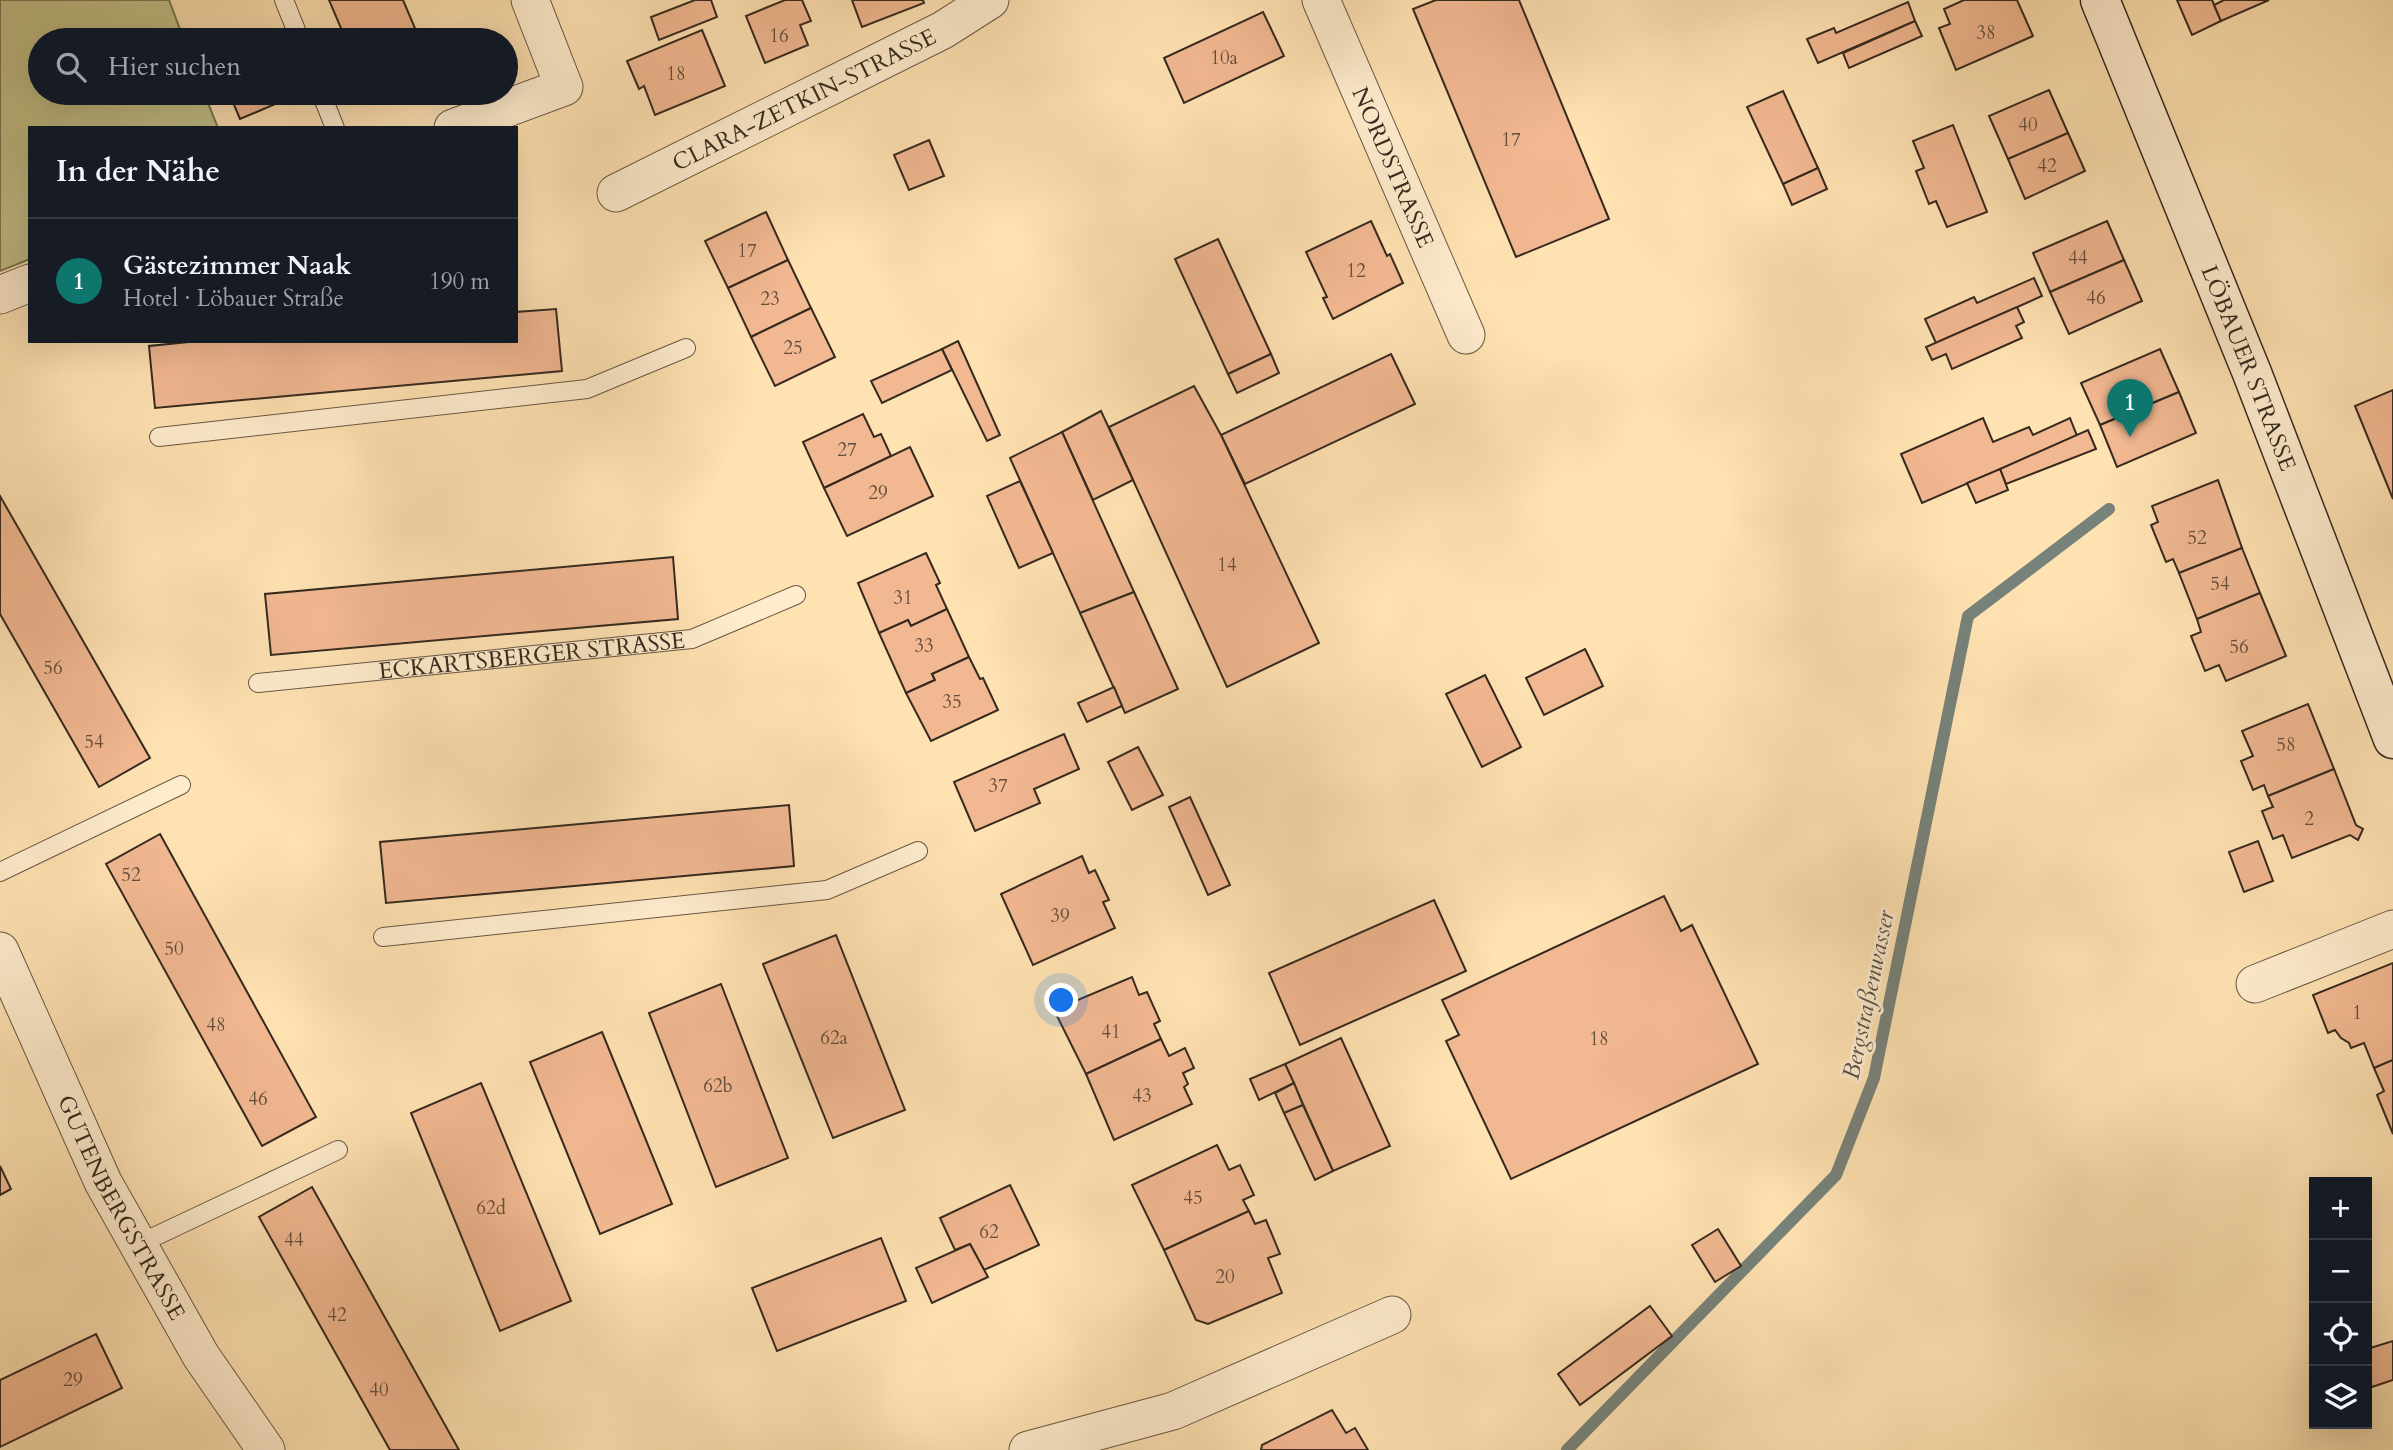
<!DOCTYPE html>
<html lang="de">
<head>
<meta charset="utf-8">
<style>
  :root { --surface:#171b24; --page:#20242c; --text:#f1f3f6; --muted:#9ea1a6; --line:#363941; --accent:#0f766e }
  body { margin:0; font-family:Cardo,serif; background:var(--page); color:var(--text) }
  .controls { position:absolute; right:21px; bottom:21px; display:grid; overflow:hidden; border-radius:0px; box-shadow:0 7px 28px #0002 }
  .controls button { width:63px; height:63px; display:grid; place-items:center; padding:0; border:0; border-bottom:2px solid var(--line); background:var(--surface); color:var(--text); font:35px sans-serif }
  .you { position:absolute; left:1062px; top:1001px; width:24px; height:24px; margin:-18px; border:5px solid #fff; border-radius:50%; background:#1a73e8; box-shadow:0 0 0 10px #1a73e833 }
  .badge { display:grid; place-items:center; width:46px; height:46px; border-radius:50%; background:var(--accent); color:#fff; font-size:23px; font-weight:700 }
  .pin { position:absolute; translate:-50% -58px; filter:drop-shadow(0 2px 4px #0008) }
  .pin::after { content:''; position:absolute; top:37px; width:24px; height:21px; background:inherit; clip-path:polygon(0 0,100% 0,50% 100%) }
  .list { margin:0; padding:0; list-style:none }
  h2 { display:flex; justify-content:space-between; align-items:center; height:91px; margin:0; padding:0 28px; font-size:30px }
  h2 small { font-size:23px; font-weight:400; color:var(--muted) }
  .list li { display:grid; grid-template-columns:46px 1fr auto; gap:21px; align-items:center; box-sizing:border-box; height:126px; padding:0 28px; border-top:2px solid var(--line) }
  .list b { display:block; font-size:26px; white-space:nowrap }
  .list p { margin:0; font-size:23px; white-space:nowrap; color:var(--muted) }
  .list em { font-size:23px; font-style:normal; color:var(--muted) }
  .icon { flex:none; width:38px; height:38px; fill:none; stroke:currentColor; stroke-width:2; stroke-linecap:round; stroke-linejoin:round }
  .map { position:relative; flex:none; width:2393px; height:1450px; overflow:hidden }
  .search { position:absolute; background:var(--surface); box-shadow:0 7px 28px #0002; left:28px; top:28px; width:490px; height:77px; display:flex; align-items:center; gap:18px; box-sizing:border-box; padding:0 24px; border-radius:38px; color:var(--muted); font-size:26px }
  .panel { position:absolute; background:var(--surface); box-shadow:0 7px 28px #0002; left:28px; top:126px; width:490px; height:217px; border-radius:0px }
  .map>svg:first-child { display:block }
</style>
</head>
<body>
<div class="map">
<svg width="2393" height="1450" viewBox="0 0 2393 1450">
  <rect width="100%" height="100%" fill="#ffe2b2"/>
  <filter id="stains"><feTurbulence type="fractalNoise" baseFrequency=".00286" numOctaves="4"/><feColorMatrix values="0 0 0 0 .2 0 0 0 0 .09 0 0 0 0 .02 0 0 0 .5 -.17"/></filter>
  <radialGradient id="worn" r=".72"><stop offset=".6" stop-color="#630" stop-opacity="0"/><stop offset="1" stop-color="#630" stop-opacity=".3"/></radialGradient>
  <path fill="#c4c289" stroke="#7c7654" stroke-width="2" d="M0,0H169L184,40H40V93H204L218,128H30V259L0,271Z"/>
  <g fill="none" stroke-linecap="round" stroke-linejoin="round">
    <path stroke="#77827a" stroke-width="12" d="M1567,1450L1836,1175L1874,1078L1968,616L2109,509"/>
  </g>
  <g fill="#f2b891" stroke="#352a1f" stroke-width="2">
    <path d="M329,0H403L420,40H346Z"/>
    <path d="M695,0H711L717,17L659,40L651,17Z"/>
    <path d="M785,0H802L811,21L800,25L808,45L765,63L746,16Z"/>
    <path d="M852,0H923L924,3L862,27Z"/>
    <path d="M1436,0H1519L1609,219L1516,257L1413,9Z"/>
    <path d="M1964,0H2017L2033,36L1956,70L1939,28L1950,24L1944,9Z"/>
    <path d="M2177,0H2212L2221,21L2192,35Z"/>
    <path d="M2224,0H2269L2221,21L2214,5Z"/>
    <path d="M1908,2L1915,21L1818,63L1807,39L1834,28L1836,33Z"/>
    <path d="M1263,12L1284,56L1184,103L1164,58Z"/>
    <path d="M1915,21L1922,36L1849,68L1843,53Z"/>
    <path d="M702,30L725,86L655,115L644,86L639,89L627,61Z"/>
    <path d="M2049,90L2068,133L2008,159L1989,116Z"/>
    <path d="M1783,91L1818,168L1783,184L1747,107Z"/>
    <path d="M229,93H276L280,102L240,119Z"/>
    <path d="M1953,125L1987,212L1947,227L1936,201L1929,204L1916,171L1924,168L1913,141Z"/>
    <path d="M2068,133L2085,171L2025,199L2008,159Z"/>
    <path d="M929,140L944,176L909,190L894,155Z"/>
    <path d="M1818,168L1827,189L1792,205L1783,184Z"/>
    <path d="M766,212L788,260L728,288L705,241Z"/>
    <path d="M1371,221L1387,256L1390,254L1403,283L1333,319L1323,298L1327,297L1306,252Z"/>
    <path d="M2107,221L2124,260L2050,292L2033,253Z"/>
    <path d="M1218,239L1271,354L1228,374L1175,259Z"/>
    <path d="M788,260L811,308L751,337L728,288Z"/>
    <path d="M2124,260L2142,301L2069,334L2050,292Z"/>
    <path d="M2034,278L2042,296L1936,343L1925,319L1974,297L1977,303Z"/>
    <path d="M2017,307L2024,322L2016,326L2022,338L1952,369L1946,354L1932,360L1926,347Z"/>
    <path d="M811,308L835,357L775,386L751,337Z"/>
    <path d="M556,309L562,371L155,408L149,346L199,341H516V312Z"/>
    <path d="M958,341L1000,435L987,441L942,349Z"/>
    <path d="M942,349L952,370L882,403L871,381Z"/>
    <path d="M2160,349L2179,392L2100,425L2081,383Z"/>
    <path d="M1271,354L1279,373L1237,393L1228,374Z"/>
    <path d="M1391,354L1415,404L1245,484L1221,435Z"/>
    <path d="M1194,386L1221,435L1319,643L1227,687L1109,427Z"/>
    <path d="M2393,390V499L2355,406Z"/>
    <path d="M2179,392L2196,433L2117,467L2100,425Z"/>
    <path d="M1101,411L1133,480L1093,500L1062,432Z"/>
    <path d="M863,414L874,437L881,434L891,456L824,488L803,442Z"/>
    <path d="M1983,418L1993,442L2029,427L2033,435L2070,418L2077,436L1922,503L1901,454Z"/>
    <path d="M2088,430L2096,449L2006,484L2000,469Z"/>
    <path d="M1062,432L1134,592L1080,613L1010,458Z"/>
    <path d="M910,447L933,496L847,536L824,488Z"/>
    <path d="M2000,469L2008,490L1976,503L1967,483Z"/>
    <path d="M2218,480L2242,548L2179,573L2173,559L2166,562L2151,525L2158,522L2152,506Z"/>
    <path d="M1020,481L1053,553L1019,568L987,496Z"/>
    <path d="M0,496L150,758L99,787L0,614Z"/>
    <path d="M2242,548L2260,593L2197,619L2179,573Z"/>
    <path d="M926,553L940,583L936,585L947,609L911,626L908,620L879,633L858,583Z"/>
    <path d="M673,557L678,619L271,655L265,594Z"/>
    <path d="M1134,592L1178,689L1125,713L1080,613Z"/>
    <path d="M2260,593L2286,656L2226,681L2219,665L2205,671L2191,636L2201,632L2197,619Z"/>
    <path d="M947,609L969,657L932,674L935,680L906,693L879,633L908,620L911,626Z"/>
    <path d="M1585,649L1603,686L1544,715L1526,678Z"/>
    <path d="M969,657L980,679L983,678L998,710L931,741L906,693L935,680L932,674Z"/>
    <path d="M1485,675L1521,747L1482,767L1446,694Z"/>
    <path d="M1114,687L1122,706L1087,722L1078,703Z"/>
    <path d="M2308,704L2334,769L2268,796L2264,785L2253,790L2241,761L2253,756L2242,731Z"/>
    <path d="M1064,734L1079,769L1034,789L1040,803L975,831L954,782Z"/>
    <path d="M1138,747L1163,795L1132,810L1108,762Z"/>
    <path d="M2334,769L2356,825L2363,829L2358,840L2350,835L2292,858L2283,835L2273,839L2262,811L2273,807L2268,796Z"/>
    <path d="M1190,797L1230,885L1208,895L1169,807Z"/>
    <path d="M789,805L794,866L386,903L380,842Z"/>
    <path d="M160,834L316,1117L262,1146L106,864Z"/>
    <path d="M2258,841L2273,881L2244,892L2229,852Z"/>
    <path d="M1082,856L1089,873L1095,870L1109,900L1103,902L1115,928L1033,965L1001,894Z"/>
    <path d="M1664,896L1681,931L1692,925L1758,1064L1511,1179L1446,1041L1459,1035L1442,1000Z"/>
    <path d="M1434,900L1466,971L1300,1045L1269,973Z"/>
    <path d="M836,935L905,1110L833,1138L763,964Z"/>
    <path d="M2393,963V1060L2374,1068L2364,1043L2351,1048L2349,1043L2341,1038L2335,1030L2328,1033L2313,995Z"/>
    <path d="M1132,977L1139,995L1147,992L1160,1021L1154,1024L1161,1039L1086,1074L1054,1010Z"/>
    <path d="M721,984L788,1158L716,1187L649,1013Z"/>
    <path d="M602,1032L672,1204L600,1234L530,1062Z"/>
    <path d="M1341,1038L1390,1146L1333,1171L1285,1064Z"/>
    <path d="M1161,1039L1169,1056L1185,1048L1194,1068L1183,1073L1188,1084L1184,1087L1192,1104L1114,1140L1086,1074Z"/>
    <path d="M2393,1060V1134L2377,1095L2384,1091L2374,1068Z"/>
    <path d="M1285,1064L1294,1083L1259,1100L1250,1079Z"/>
    <path d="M481,1083L571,1301L500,1331L411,1113Z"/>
    <path d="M1294,1083L1303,1105L1284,1113L1275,1093Z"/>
    <path d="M1303,1105L1333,1171L1315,1180L1284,1113Z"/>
    <path d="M1217,1145L1229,1170L1240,1165L1254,1195L1243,1200L1249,1211L1164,1250L1132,1185Z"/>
    <path d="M0,1166L11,1189L0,1195Z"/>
    <path d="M1010,1185L1039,1245L984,1270L970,1244L955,1250L940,1218Z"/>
    <path d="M312,1187L459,1450H390L259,1217Z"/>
    <path d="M1249,1211L1255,1224L1266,1220L1280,1254L1268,1258L1282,1293L1208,1324L1196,1320L1164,1250Z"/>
    <path d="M1718,1229L1741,1266L1715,1282L1692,1245Z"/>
    <path d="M881,1238L906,1301L777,1351L752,1288Z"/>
    <path d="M970,1244L988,1277L932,1303L916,1268Z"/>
    <path d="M1650,1306L1672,1336L1580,1405L1558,1374Z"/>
    <path d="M96,1334L122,1388L0,1447V1380Z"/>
    <path d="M2393,1341V1380L2372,1387L2367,1373V1349Z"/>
    <path d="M1332,1410L1346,1433L1355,1428L1368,1450H1261L1262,1445Z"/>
  </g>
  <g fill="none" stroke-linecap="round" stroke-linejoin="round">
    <defs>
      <g id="lane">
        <path d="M284,0L300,40"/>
        <path d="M321,93L335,128"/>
        <path d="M159,437L587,389L686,348"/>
        <path id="s1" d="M258,683L692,639L796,595"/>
        <path d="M0,872L181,785"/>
        <path d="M383,937L827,890L918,851"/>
        <path d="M139,1244L338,1150"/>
      </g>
      <g id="street">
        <path id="s2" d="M1321,0L1466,335"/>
        <path d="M453,128L564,87L530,0"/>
        <path id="s3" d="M616,193L943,30L990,0"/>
        <path d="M0,295L30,283"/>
        <path id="s4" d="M0,951L103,1182L201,1356L266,1450"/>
        <path d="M2255,984L2393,929"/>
        <path d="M1028,1450L1173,1411L1392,1315"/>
      </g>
      <g id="secondary">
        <path id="s5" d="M2100,0L2252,373L2393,739"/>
      </g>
    </defs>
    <use href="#lane" stroke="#685844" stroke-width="20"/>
    <use href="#street" stroke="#685844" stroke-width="39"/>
    <use href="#secondary" stroke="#352a1f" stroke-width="41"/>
    <use href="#lane" stroke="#ffeccd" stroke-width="18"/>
    <use href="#street" stroke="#ffeccd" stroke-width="37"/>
    <use href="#secondary" stroke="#ffeccd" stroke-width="38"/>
  </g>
  <g text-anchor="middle" stroke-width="6" stroke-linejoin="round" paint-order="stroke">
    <g font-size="19" fill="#644e3c">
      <text x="1986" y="39">38</text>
      <text x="779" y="42">16</text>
      <text x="1224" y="64">10a</text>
      <text x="676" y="80">18</text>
      <text x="2028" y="131">40</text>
      <text x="1511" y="146">17</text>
      <text x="2047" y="172">42</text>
      <text x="747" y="257">17</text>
      <text x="2078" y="264">44</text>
      <text x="1356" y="277">12</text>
      <text x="2096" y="304">46</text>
      <text x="770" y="305">23</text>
      <text x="793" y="354">25</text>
      <text x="847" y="456">27</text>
      <text x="878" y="499">29</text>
      <text x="2197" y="544">52</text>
      <text x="1227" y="571">14</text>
      <text x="2220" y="590">54</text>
      <text x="903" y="604">31</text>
      <text x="924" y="652">33</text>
      <text x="2239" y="653">56</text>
      <text x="53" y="674">56</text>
      <text x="952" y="708">35</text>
      <text x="94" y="748">54</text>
      <text x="2286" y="751">58</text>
      <text x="998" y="792">37</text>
      <text x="2309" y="825">2</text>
      <text x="131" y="881">52</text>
      <text x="1060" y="922">39</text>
      <text x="174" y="955">50</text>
      <text x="2357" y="1019">1</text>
      <text x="216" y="1031">48</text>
      <text x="1111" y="1038">41</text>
      <text x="834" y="1044">62a</text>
      <text x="1599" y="1045">18</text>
      <text x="718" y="1092">62b</text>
      <text x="1142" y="1102">43</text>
      <text x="258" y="1105">46</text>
      <text x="1193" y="1204">45</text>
      <text x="491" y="1214">62d</text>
      <text x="989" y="1238">62</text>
      <text x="294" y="1246">44</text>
      <text x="1225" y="1283">20</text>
      <text x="337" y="1321">42</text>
      <text x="73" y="1386">29</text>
      <text x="379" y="1396">40</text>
    </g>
    <g font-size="23" fill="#352a1f" stroke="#ffeccd">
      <text dy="8" stroke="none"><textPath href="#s3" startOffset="210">CLARA-ZETKIN-STRASSE</textPath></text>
      <text dy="8" stroke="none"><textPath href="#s2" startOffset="182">NORDSTRASSE</textPath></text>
      <text dy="8" stroke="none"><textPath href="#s5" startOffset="397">LÖBAUER STRASSE</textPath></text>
      <text dy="8" stroke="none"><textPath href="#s1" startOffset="275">ECKARTSBERGER STRASSE</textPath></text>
      <text dy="8" stroke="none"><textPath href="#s4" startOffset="284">GUTENBERGSTRASSE</textPath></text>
    </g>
    <g font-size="24" font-style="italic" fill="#504e45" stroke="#ffeccd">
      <text transform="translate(1868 995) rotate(-78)" y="8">Bergstraßenwasser</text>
    </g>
  </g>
  <rect width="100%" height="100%" filter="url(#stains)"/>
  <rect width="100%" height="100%" fill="url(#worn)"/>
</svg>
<div class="controls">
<button>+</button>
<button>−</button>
<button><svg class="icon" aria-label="locate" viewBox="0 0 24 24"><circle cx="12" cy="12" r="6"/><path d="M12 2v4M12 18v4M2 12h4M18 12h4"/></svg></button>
<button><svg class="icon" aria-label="layers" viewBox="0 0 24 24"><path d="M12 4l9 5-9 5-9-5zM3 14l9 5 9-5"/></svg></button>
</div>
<div class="you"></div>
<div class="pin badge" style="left:2130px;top:437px">1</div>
<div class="search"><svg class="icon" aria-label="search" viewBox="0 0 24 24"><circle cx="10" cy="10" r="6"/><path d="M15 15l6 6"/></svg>Hier suchen</div>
<section class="panel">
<h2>In der Nähe<small></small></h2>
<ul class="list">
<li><span class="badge">1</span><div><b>Gästezimmer Naak</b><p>Hotel · Löbauer Straße</p></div><em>190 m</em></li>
</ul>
</section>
</div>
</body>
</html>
